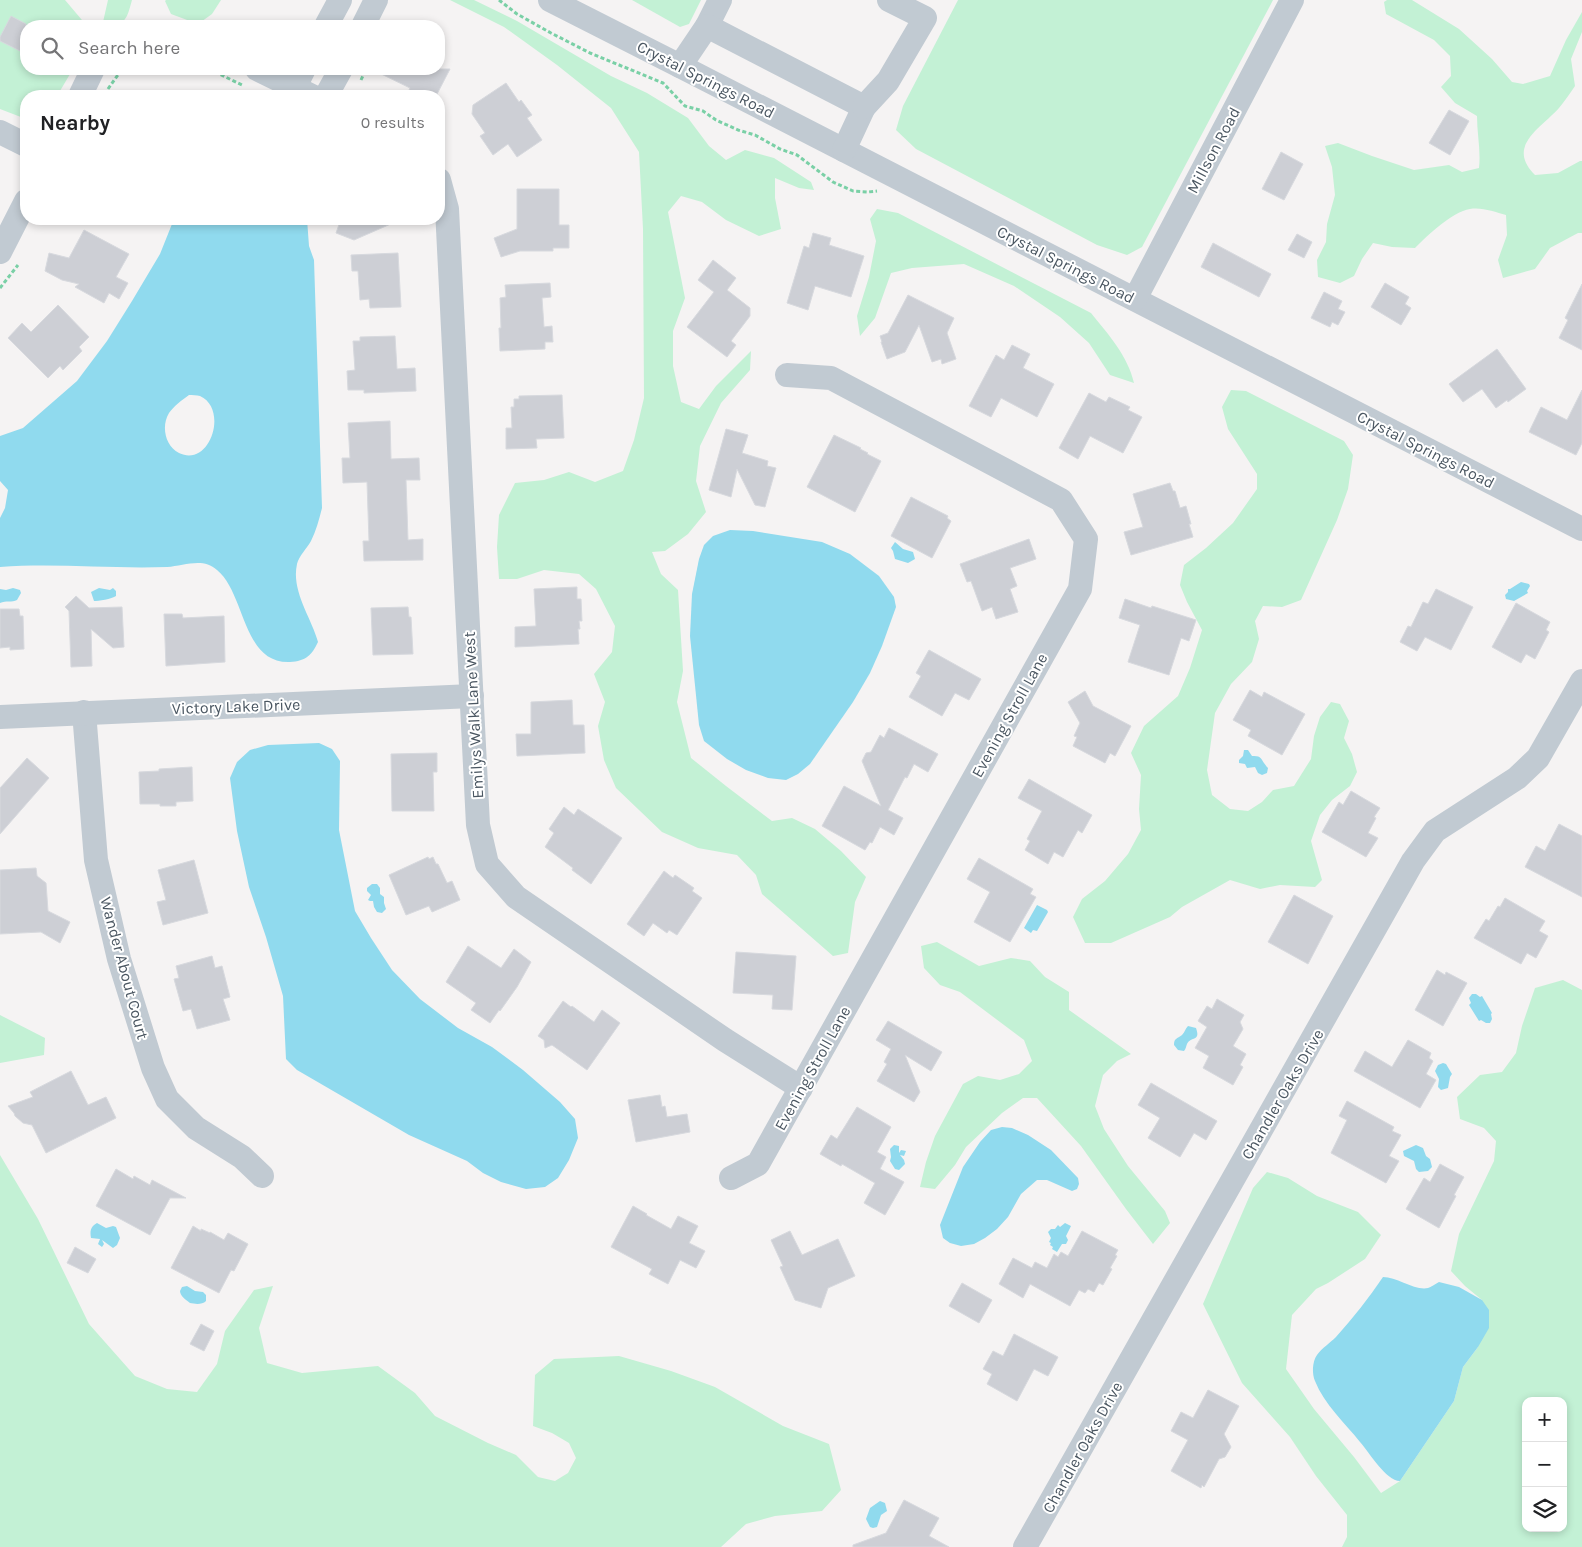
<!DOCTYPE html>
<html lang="en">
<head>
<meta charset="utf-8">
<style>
  :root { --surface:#fff; --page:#f2f2f2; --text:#202124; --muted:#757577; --line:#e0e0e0 }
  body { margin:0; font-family:Karla,sans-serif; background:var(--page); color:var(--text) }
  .controls { position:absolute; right:15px; bottom:15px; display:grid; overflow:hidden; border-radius:10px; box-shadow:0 2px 8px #0003 }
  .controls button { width:45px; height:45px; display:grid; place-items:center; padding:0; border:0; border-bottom:1px solid var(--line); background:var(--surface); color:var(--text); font:25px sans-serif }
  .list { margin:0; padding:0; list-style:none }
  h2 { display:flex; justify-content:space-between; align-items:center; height:65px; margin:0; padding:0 20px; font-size:21px }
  h2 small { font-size:16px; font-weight:400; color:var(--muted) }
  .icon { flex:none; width:28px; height:28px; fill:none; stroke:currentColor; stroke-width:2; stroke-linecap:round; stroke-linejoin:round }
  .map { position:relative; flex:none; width:1582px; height:1547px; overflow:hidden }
  .search { position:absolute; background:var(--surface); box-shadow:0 2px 8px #0003; left:20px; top:20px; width:425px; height:55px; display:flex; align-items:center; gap:12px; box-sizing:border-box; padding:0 18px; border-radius:20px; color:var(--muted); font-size:19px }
  .panel { position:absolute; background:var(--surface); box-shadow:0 2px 8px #0003; left:20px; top:90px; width:425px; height:135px; border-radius:20px }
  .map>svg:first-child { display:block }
</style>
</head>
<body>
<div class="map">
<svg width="1582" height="1547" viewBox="0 0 1582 1547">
  <rect width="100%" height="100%" fill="#f5f3f3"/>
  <g fill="#c3f1d5" fill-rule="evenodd">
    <path d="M0,0H65L87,26H26V69H73L57,96H26V119L0,109Z"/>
    <path d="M108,0H132C127,18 126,26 105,26L103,22Z"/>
    <path d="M166,0H221L212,14L198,24L171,14L165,1Z"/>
    <path d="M450,0H474L517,21L611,76L647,93L688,118L709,146L726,160L745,150L774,158L811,182L814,190L799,188L775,178V198L781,229L759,236L726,220L702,202L681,196L668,212L685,298L673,331V366L681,402L699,409L716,386L751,351L750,370L721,403L700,446L696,481L706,512L688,534L665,551L652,552L661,574L678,590L683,671L677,702L691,758L726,786L772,821L792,818L815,829L841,851L866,877L855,902L848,953L833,956L762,894L756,875L737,855L698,848L662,832L616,788L604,760L598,726L605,702L594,674L612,652L615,626L596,589L579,574L544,570L517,579H499L497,547L499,515L515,483L544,480L569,472L595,482L623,471L634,440L644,398L643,229L639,152L611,108L557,65L504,27Z"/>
    <path d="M632,0H701L689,24L680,27Z"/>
    <path d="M958,0H1273L1142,247L1127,255L1097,245L916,149L896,130L903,106Z"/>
    <path d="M1387,0H1412L1459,29L1492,59L1512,82L1523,84L1550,76L1566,40L1582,12V32L1571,59L1575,86C1570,93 1565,101 1559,108C1540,129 1506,146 1535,175L1558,173L1580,161H1582V233H1578L1550,248L1535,269L1503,278L1498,260L1507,235L1506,215C1495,212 1482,207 1470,209C1452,212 1428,235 1415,248L1392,247L1373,243L1362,259L1354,276L1340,283L1318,277L1317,260L1326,242L1327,224L1335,195L1332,167L1325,146L1338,143L1372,156L1414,170L1449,165L1462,172L1479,168C1481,151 1477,134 1477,116L1455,103L1441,87L1451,76L1450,56L1434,40L1386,14L1384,2Z"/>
    <path d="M877,209L898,213L1091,313C1108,334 1128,356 1134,383L1110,375L1089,343L1060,317L1014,286L964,264L912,268L891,273L875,318L860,336L857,316L869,277L876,241L870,219Z"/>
    <path d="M1231,390L1246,391L1344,441L1353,455L1348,489L1337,520L1301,600L1282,607L1263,606L1255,621L1259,639L1252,662L1231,684L1215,713L1207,770L1212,795L1230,809L1248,811L1262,802L1273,790L1294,786L1311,759L1314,736L1320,717L1331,702L1340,704L1349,721L1344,738L1352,754L1357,772L1350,786L1332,800L1320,815L1311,841L1322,880L1315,887L1280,885L1260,889L1230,880L1182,907L1170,917L1111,943H1085L1073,917L1082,899L1105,881L1128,854L1141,830L1139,809L1141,775L1131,753L1144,726L1178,696L1190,668L1202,630L1187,602L1180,585L1184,565L1206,548L1233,523L1257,489V474L1228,429L1222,407Z"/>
    <path d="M937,942L979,966L1011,958L1030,961L1045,977L1069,992V1010L1131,1054L1117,1061L1103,1075L1095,1106L1104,1129L1128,1166L1165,1211L1170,1223L1153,1244L1126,1209L1081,1146L1037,1098H1023L1002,1113L966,1147L955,1165L935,1189L920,1187L926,1162L935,1136L963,1084L978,1076L1000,1080L1019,1074L1032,1061L1024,1040L960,992L940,985L924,968L921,946Z"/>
    <path d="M1563,980L1582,990V1547H1342L1347,1537V1515L1316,1476L1290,1437L1242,1383L1203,1304L1253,1188L1267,1172L1288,1178L1317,1196L1358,1212L1381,1235L1365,1259L1328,1283L1316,1289L1292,1315L1286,1369L1314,1409L1354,1457L1381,1493L1400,1481L1454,1401L1463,1367L1478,1347L1482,1300L1465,1286L1451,1271L1459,1234L1494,1161L1496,1141L1484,1128L1460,1119L1457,1097L1480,1075L1502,1072L1516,1053L1522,1026L1535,988ZM1526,1401H1563V1528H1526Z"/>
    <path d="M0,1015L45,1038L44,1055L0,1063Z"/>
    <path d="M0,1155L38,1219L89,1324L135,1376L167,1389L197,1392L217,1364L225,1331L254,1290L273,1286L259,1328L267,1363L302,1373L378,1366L415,1393L435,1416L488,1443L516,1455L538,1477L555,1481L568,1473L576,1458L569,1443L552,1433L533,1426L535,1375L554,1359L619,1356L671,1371L715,1387L783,1426L829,1444L841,1490L822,1511L775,1516L746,1524L721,1547H0Z"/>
  </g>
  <g fill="#90daee" fill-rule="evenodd">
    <path d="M174,219H307L309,246L314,260L322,508C319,520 316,531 311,541C307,548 299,556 297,564C291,591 311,617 318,642C312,655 306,661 290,662C242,664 246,594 217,570C203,557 184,566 167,567C111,569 55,563 0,567V518L5,508L8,490L0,481V436L23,428L77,381L107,341L132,301L160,254ZM189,395C192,395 197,395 200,396C229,409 210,468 179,453C165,446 161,426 169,413C174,406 182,400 189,395Z"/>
    <path d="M730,530L753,531L822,542L850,554L879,576L894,597L896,607L882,646L870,673L853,702L810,764L798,774L786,780L768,778L746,770L727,759L704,741L699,725L690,636L692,594L699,559L704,545L713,536Z"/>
    <path d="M895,542L903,549L913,552L915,559L908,563L895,559L893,551L891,548Z"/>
    <path d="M1521,582L1529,584L1530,586L1527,591L1528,593L1514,601L1506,599L1505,595L1508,592V589H1510Z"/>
    <path d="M13,588L20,590L21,593L17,600C12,603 6,600 0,603V589L6,590Z"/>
    <path d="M99,588L110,590L113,588L116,591V596C112,599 98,601 94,601L91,592Z"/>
    <path d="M319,743L332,749L340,761L339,830L355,911L371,938L392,970L420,999L458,1028L492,1047L523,1070L560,1102L575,1119L578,1138L569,1160L558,1178L545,1187L526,1189L501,1182L483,1173L467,1161L409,1135L297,1070L286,1059L283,996L266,937L249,887L237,831L230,778L237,762L250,750L268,745Z"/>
    <path d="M1244,750H1248L1252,756C1263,755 1261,761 1268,768L1267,773L1262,775L1258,773L1255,767L1247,768L1245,764L1239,763V760L1243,756Z"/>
    <path d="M372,884H377L380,888V894L384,897V903L386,909L382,913L377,912L374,907L373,901H370L368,900L371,895L367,891V888Z"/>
    <path d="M1037,905L1047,910L1048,912L1037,931L1033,930L1031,933L1024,928Z"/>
    <path d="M1472,994H1476L1480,997L1482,996L1492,1013L1491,1014L1492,1019L1490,1023H1486L1481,1020L1479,1021L1469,1005L1471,1003L1469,998Z"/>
    <path d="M1188,1026L1196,1028C1201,1042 1191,1036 1187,1044C1186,1046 1186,1049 1184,1051L1178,1050L1174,1045C1174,1038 1177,1039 1182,1035C1185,1032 1185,1029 1188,1026Z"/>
    <path d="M1443,1063L1446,1064L1452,1074L1450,1077L1448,1088L1441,1090L1438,1087L1439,1079L1435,1071L1438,1065Z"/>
    <path d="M1002,1127L1012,1128L1028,1135L1051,1150L1078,1178L1079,1184L1077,1189L1072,1191L1047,1180H1037L1021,1194L1008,1217L997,1229L985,1238L974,1244L961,1246L950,1243L943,1238L940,1225L963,1167L980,1142L991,1130Z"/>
    <path d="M894,1145L899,1146V1153L901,1150L906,1151L904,1156L900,1155L904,1160L905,1164L899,1170L895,1169L890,1161L891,1157L890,1149Z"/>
    <path d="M1416,1145L1423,1148L1426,1156L1430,1159L1432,1167L1428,1171L1419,1172L1416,1169L1414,1161L1404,1156L1403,1151Z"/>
    <path d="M97,1223L106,1228L113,1226L116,1227L120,1238L117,1245L113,1248L102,1240L104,1244L102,1247L98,1244L100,1239L91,1238C90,1231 90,1227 97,1223Z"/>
    <path d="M1065,1223L1071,1226L1066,1236L1068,1240L1066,1244H1062L1057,1252L1052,1249L1053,1247L1050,1245L1051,1243L1049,1242L1051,1238L1048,1232L1051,1229H1055L1058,1225L1060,1227Z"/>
    <path d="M1383,1277C1397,1277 1415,1291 1428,1288C1431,1287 1435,1284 1439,1282L1459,1287L1482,1300L1489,1310V1328L1478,1347L1463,1367L1454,1401L1400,1481C1386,1481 1369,1452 1360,1442C1345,1423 1324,1404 1315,1381C1312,1374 1312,1362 1317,1355C1322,1348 1330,1343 1336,1337C1353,1318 1369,1298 1383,1277Z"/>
    <path d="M187,1286L195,1291L203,1292L206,1295V1301C202,1305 195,1304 190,1303C186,1300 180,1296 180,1291L182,1287Z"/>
    <path d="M880,1501L885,1503L887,1511L881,1515L877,1527L873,1528L870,1527L866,1519L870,1508Z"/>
  </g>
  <g fill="#cdcfd5" stroke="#d7d9de">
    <path d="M11,16L26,24V54L0,41V37Z"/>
    <path d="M371,69H450L436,96H406L410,88Z"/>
    <path d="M506,83L519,102L521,100L532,115L527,118L542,140L517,157L508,144L493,155L480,136L485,133L472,114L473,105Z"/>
    <path d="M1449,110L1469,121L1450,155L1429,143Z"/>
    <path d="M1281,152L1303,164L1284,200L1262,189Z"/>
    <path d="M517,189H559V225H569V248H553V251H520L501,257L494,238L517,229Z"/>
    <path d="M341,219H402L354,240L336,233Z"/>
    <path d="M84,230L129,254L116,277L128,283L119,299L109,293L104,303L75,287L79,284L62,280L45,271L49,253L69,258Z"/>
    <path d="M813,233L831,238L829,245L864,256L851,297L815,286L808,310L787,303L804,246L809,248Z"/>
    <path d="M1297,234L1312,242L1304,258L1288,250Z"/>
    <path d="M1213,243L1271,274L1259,297L1201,267Z"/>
    <path d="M398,253L401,307L370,308L369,299L360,300L358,271H352L351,255Z"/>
    <path d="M713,260L736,278L727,290L750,308V316L731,341L736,345L727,357L687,327L714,292L698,280Z"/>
    <path d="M550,283L551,297L542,298L544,327L552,326L553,342H545V349L500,351L499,328H501L500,298L506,297L505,285Z"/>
    <path d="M1385,283L1409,297L1405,304L1411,308L1401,325L1371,307Z"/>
    <path d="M1582,284V350L1559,338L1568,320L1565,318Z"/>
    <path d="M1324,292L1342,301L1338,309L1345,312L1338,325L1332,322L1330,327L1311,318Z"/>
    <path d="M908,295L954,318L947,333L956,359L942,364L941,359L932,362L919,325L905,352L887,359L881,342H882L880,336L888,333Z"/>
    <path d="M58,305L89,337L79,347L82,351L63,370L60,366L48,378L8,338L22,323L31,332Z"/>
    <path d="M395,336L397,369L415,368L416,391L364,393V390H348L347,371L355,370L353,341H360V337Z"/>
    <path d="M1012,345L1030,354L1023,368L1054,384L1037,417L1001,398L991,417L969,406L996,355L1004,360Z"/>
    <path d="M1497,349L1526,389L1508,402L1507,400L1496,408L1482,389L1463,402L1449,384Z"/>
    <path d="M1582,390V443L1576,455L1529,432L1541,407L1567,420Z"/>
    <path d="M1089,393L1106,402L1109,397L1130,407L1128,410L1142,417L1123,453L1090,436L1078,459L1059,448Z"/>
    <path d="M562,395L564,438L536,439L537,448L506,449V428H512L511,407H514V399H519V396Z"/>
    <path d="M390,421L391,459L419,458L420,480H406L408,540L423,539V560L364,561L363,541H369L367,482L343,483L342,458H350L348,423Z"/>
    <path d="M726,429L748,435L742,453L768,461L767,466L776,468L765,507L755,505L737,469L731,497L709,490Z"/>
    <path d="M834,435L861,448L860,449L868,453L867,454L881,461L855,512L807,487Z"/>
    <path d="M1170,483L1173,491H1175L1180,508L1186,506L1191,524H1189L1193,537L1131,555L1124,532L1143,527L1133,494Z"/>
    <path d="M911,497L948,516L947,518L951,521L932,558L891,536Z"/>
    <path d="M1029,539L1036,559L1010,568L1017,586L1010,589L1018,612L996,619L992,607L982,611L971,581L967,582L960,564Z"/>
    <path d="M577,587V599H581L582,621H579L580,629H578L579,644L515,647V627L536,626L534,589Z"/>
    <path d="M1436,589L1473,607L1451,650L1425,637L1417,651L1400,642L1408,626L1411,627L1423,602L1428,604Z"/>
    <path d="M76,596L89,608L122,607L124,647L113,648L91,629L92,666L71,667L69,611L65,607Z"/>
    <path d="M1125,599L1151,608L1152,606L1196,620L1189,641L1181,638L1169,675L1128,662L1140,625L1119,618Z"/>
    <path d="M1516,603L1550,622L1546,630L1549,632L1535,659L1526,654L1521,663L1492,647Z"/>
    <path d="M408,607L409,617H411L413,654L373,655L371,608Z"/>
    <path d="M0,609H19L20,616H23L24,649L10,650V647L0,648Z"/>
    <path d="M164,614H182L183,618L224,616L225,662L166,666Z"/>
    <path d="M929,650L981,679L969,700L955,693L942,716L909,697L921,676L916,673Z"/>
    <path d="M1250,690L1262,697L1264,692L1305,714L1282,755L1248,736L1251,730L1233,720Z"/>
    <path d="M1085,691L1093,706L1131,726L1115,756L1110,753L1105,763L1073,746L1077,737L1074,736L1080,723L1068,702Z"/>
    <path d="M572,700L573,725H584L585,753L517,756L516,734H531V702Z"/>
    <path d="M889,728L938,754L928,772L914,764L907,778L905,777L888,810L903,818L894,835L880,827L872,843L870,842L865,850L822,826L844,786L881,806L862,761L866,753L871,752L880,735L884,738Z"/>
    <path d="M437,753V772H433L434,811H392L391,754Z"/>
    <path d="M27,758L49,778L0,834V788Z"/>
    <path d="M192,767L193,801L176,802V806H160V804H140L139,772L159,771V769Z"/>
    <path d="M1029,779L1092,815L1082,833L1078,830L1063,857L1054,852L1048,864L1025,850L1030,841L1027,839L1042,811L1018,798Z"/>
    <path d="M1351,791L1380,808L1374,817L1376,818L1368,833L1378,838L1366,857L1322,832L1339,802L1343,805Z"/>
    <path d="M564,807L574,815L578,809L622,838L591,884L572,870L573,868L545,847L554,833L549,829Z"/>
    <path d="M1559,824L1582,836V897L1525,867L1536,846L1545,851Z"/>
    <path d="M428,857L429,859L433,857L436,864H438L447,883L452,881L460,900L432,912L429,906L406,915L389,875Z"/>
    <path d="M979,858L1033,889L1030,894L1036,897L1010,942L974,922L990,892L967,879Z"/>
    <path d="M194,860L208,913L163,925L157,902L166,900L158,870Z"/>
    <path d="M36,868L37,876L46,883L48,911L70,922L60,943L41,932L0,934V870Z"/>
    <path d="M664,871L673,878L675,875L694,888L692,891L702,898L677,935L669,930L667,933L653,923L644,936L627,924Z"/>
    <path d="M1294,895L1333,916L1308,964L1268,942Z"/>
    <path d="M1505,898L1545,921L1539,931L1548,936L1536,958L1527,953L1521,964L1474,938L1486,919L1489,921L1498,906L1500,907Z"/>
    <path d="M468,946L501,968L514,949L531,962L517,987L500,1011L499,1010L490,1023L471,1010L476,1003L446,982Z"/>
    <path d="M736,952L796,956L792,1010L772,1009L773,995L733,993Z"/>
    <path d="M212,956L215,968L222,966L230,997L223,999L230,1020L197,1029L191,1009L183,1011L174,979L179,978L176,966Z"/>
    <path d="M1437,970L1445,975L1446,972L1467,983L1443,1026L1415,1010Z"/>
    <path d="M1217,999L1244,1015L1240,1022L1243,1029L1233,1046L1246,1054L1240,1065L1243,1067L1233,1085L1203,1068L1209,1056L1195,1048L1207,1027L1198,1021L1207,1006L1212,1009Z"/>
    <path d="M563,1001L571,1007L572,1006L594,1022L602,1010L620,1023L587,1070L552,1045L545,1048L544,1040L538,1036Z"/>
    <path d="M888,1021L942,1052L931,1071L905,1055L920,1092L914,1102L877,1081L887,1064L884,1062L891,1049L876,1040Z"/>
    <path d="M1408,1040L1431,1053L1429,1058L1433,1061L1426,1074L1436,1080L1420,1108L1354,1071L1365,1051L1392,1067Z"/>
    <path d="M71,1071L88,1105L106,1097L116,1118L46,1153L32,1125L23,1123L15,1116L14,1113L8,1106L33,1097L30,1092Z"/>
    <path d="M1151,1083L1217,1121L1206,1140L1194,1133L1180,1157L1148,1138L1160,1118L1138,1105Z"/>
    <path d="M660,1095L662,1107L665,1106L667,1117L687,1114L690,1132L636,1142L628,1100Z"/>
    <path d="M1347,1101L1394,1127L1392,1131L1401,1135L1389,1156L1399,1161L1386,1183L1331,1153L1347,1120L1339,1116Z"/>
    <path d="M857,1107L891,1127L877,1152L886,1157L880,1169L904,1182L885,1215L864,1203L875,1183L842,1164L841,1166L820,1154L831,1135L837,1139Z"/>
    <path d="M1440,1164L1464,1177L1454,1195L1456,1196L1439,1228L1406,1209L1424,1178L1430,1182Z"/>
    <path d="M116,1169L133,1179L134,1176L150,1185L152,1180L186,1198H170L150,1235L96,1206Z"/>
    <path d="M633,1206L647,1214L646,1215L671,1229L678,1216L698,1226L689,1243L705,1251L696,1268L680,1260L668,1284L649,1274L652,1269L611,1247Z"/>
    <path d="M193,1226L201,1231V1229L210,1233V1232L224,1240L228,1233L248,1244L234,1271L231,1270L219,1293L171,1268Z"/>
    <path d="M790,1231L802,1255L838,1239L855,1276L828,1288L821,1308L795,1300L780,1267L783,1266L771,1240Z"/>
    <path d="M1082,1231L1118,1250L1115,1255L1117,1256L1110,1268L1112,1269L1103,1285L1099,1283L1094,1292L1088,1289L1085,1293L1079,1290L1070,1306L1030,1284L1023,1298L999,1284L1013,1258L1032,1268L1035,1262L1047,1268L1054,1254L1058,1257L1061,1252L1068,1256Z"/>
    <path d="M75,1247L96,1259L88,1273L67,1263Z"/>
    <path d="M962,1283L992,1300L979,1323L949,1306Z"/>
    <path d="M201,1324L214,1331L204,1351L190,1344Z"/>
    <path d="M1014,1334L1058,1357L1048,1376L1034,1369L1017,1401L987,1384L992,1374L983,1369L993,1351L1003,1356Z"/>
    <path d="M1208,1390L1239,1406L1224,1434L1231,1447L1225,1457L1219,1459L1204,1487L1202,1485L1201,1488L1171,1471L1188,1440L1171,1431L1181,1412L1193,1418Z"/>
    <path d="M904,1500L939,1518L929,1536L949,1547H853V1545L886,1533Z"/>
  </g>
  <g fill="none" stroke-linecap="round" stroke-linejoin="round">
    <g stroke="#7ad0a6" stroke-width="3" stroke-dasharray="4 2.5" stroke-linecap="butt">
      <path d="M499,0L517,14L551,33L590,53L663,83L685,106L703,111L716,120L738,130L755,135L780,149L797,155L833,182L853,191L868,192L877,191"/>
      <path d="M209,69L242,85"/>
      <path d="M361,80L366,69"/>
      <path d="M108,89L122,69"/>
      <path d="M0,288L18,265"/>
    </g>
    <g stroke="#c1cad2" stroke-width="24">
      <path d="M550,0L680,66L1582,529"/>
      <path d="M326,26L340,0"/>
      <path d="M363,26L376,0"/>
      <path d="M707,26L720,0"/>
      <path d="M680,66L707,26L864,107L844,150"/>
      <path d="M257,69L312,96"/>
      <path d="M295,87L304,69"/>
      <path d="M80,96L93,69"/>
      <path d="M326,96L341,69"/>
      <path d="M864,107L888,81L925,18L889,0"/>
      <path d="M0,132L26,145"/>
      <path d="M439,180L447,209L478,825L487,864L516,897L725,1040L801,1088"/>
      <path d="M0,252L26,201"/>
      <path d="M1135,299L1292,0"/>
      <path d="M84,712L96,860L119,959L153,1068L167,1099L196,1128L242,1157L262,1176"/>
      <path d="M0,717L472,696"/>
      <path d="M731,1178L758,1164L1080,589L1086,539L1061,500L831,378L787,375"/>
      <path d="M1025,1547L1413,861L1435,831L1517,778L1538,758L1582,681"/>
    </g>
  </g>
  <g text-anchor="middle" stroke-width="4" stroke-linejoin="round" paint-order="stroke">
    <g font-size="16" fill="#4a5661" stroke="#fff">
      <text transform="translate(706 79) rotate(27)" y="6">Crystal Springs Road</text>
      <text transform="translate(1213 150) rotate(-62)" y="6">Millson Road</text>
      <text transform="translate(1066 264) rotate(27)" y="6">Crystal Springs Road</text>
      <text transform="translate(1426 449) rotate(27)" y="6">Crystal Springs Road</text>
      <text transform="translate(236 706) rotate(-2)" y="6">Victory Lake Drive</text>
      <text transform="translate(473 715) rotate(-93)" y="6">Emilys Walk Lane West</text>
      <text transform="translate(1009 715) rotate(-61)" y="6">Evening Stroll Lane</text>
      <text transform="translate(125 968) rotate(75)" y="6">Wander About Court</text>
      <text transform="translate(812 1068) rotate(-61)" y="6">Evening Stroll Lane</text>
      <text transform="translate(1282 1094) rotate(-60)" y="6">Chandler Oaks Drive</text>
      <text transform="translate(1082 1447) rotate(-61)" y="6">Chandler Oaks Drive</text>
    </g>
  </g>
</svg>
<div class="controls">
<button>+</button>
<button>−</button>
<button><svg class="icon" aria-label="layers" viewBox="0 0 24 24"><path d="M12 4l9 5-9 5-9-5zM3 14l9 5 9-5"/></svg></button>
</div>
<div class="search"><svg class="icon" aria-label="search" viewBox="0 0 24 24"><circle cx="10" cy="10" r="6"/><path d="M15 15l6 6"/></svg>Search here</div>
<section class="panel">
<h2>Nearby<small>0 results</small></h2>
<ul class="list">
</ul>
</section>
</div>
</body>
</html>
